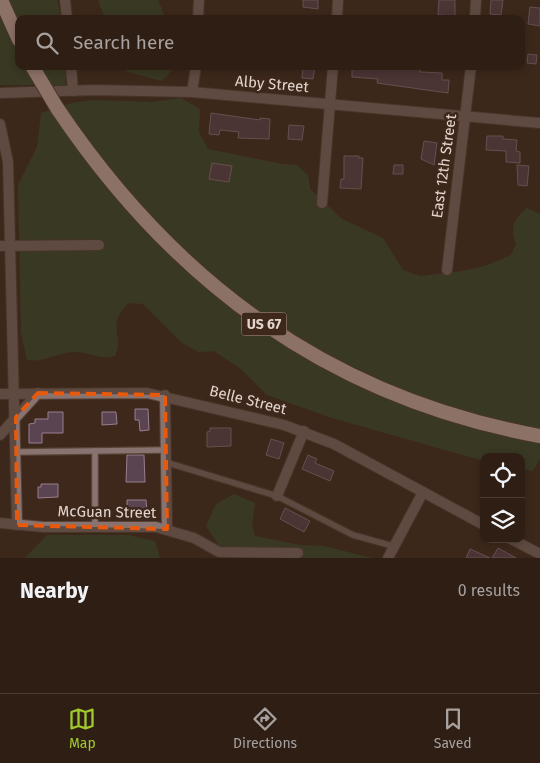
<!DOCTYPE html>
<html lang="en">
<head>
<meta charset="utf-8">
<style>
  :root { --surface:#2e1e14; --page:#3a2b22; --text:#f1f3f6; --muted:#a7a2a0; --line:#493c34; --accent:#a0c92c }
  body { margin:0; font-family:"Fira Sans",sans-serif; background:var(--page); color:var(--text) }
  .controls { position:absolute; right:15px; bottom:15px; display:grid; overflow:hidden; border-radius:10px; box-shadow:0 2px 8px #0003 }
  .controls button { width:45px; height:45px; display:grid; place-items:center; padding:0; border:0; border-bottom:1px solid var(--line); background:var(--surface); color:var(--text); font:25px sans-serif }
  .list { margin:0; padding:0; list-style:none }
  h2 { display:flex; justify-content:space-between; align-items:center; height:65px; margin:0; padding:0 20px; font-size:21px }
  h2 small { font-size:16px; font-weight:400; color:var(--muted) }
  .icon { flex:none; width:28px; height:28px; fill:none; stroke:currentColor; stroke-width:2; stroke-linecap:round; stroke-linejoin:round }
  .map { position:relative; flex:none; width:540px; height:558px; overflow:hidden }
  .search { position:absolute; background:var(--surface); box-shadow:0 2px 8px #0003; left:15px; right:15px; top:15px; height:55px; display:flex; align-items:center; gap:12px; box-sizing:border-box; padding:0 18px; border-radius:10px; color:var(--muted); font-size:19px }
  .sheet { height:135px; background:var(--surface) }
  nav { display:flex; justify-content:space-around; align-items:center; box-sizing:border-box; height:70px; border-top:1px solid var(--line); background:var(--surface); font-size:14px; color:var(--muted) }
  nav a { display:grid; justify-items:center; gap:2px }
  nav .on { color:var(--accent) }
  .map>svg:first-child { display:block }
</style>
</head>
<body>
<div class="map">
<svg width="540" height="558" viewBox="0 0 540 558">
  <rect width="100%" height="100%" fill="#3d281b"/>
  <g fill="#374d2e">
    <path d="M0,0H57L61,19H19V66H67L65,85H0Z"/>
    <path d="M98,0H158L166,19H105Z"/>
    <path d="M121,66H177L161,81L128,72Z"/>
    <path d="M181,98L200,109L199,132L208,149L282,164L297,165L308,175L310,189L342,219L383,238L403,270L420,276L462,271L485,266L511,255L516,244C510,228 513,219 527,208L540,214V459L533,471L521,469V457H484V461L332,418L267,395L241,369L214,351L199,352L182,343L143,304L128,303C105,327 125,334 115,356C101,360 91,353 77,352C60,351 44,363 27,360L21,333L18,185L37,147L41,113L72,103L93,100L152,102Z"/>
    <path d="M234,494L255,503L252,524L255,536L300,545L324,546L372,558H227L206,526L216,504Z"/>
    <path d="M47,535H128L155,541L160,558H25Z"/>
  </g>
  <g fill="#5b4452" stroke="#987e8e">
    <path d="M303,0H318V9L303,7Z"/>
    <path d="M439,0H455V16L438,15Z"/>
    <path d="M491,0H503L501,15L490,14Z"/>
    <path d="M530,7L540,8V26L528,24Z"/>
    <path d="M528,54L537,55L536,64L527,63Z"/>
    <path d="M303,66H315L313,79L302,78Z"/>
    <path d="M352,66H411L420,68V72L442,73V80H449L448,93L377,83L378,79L352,77Z"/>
    <path d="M211,113L260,120V118L270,119L269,139L238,138L239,132L220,130L219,135L209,134Z"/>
    <path d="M289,125L304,126L302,140L288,139Z"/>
    <path d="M487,136H503V139L517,140L516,151L520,152V163L506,162V151L486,150Z"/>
    <path d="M424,141L437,143L434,165L421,159Z"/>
    <path d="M344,156H359V158H363L361,189L340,188L341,179H344Z"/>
    <path d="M212,163L232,166L229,182L209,179Z"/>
    <path d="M394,165H403V174H393Z"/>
    <path d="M517,165L529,166L527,186L518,185Z"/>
    <path d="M135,409H148L149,430L140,431L139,420H135Z"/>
    <path d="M48,412H63V433H42V443H29V424L35,423V419H48Z"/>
    <path d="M102,412H116L117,424L102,425Z"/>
    <path d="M210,428H231V446L207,447V432L210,431Z"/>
    <path d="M271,439L284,443L279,459L266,455Z"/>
    <path d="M127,455H144L145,482H126Z"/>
    <path d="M308,455L317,459L315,463L334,471L330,481L302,469Z"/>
    <path d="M41,484H58V497L38,498V487H41Z"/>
    <path d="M127,500H146L147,513L127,514Z"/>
    <path d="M285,508L310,521L304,532L280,519Z"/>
    <path d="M498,548L516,558H492Z"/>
    <path d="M470,549L490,558H466Z"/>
  </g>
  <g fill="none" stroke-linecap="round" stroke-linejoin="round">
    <defs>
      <g id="service">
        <path d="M17,452L165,450"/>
        <path d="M165,462L277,496L353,535L393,546"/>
        <path d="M95,527V451"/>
      </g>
      <g id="minor">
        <path d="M65,0L67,19"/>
        <path d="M198,19L199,0"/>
        <path d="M337,19L338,0"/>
        <path d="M475,19L476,0"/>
        <path d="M71,66L73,91"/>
        <path d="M192,92L196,66"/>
        <path d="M0,124L8,162L17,525"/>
        <path d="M322,203L333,66"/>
        <path d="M0,246L99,245"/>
        <path d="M447,270L471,66"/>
        <path d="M165,395L167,529"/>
        <path d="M0,435L38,393"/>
        <path d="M277,496L304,431"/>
        <path d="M0,523L43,527H156L194,538L219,552L298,553"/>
        <path d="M388,558L423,492"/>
      </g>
      <g id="tertiary">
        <path d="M0,93L94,90L192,92L540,123"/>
        <path d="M0,394L147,393L284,425L334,444L484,525"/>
        <path d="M511,539L540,554"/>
      </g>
      <g id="trunk">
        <path d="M1,0L19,40"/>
        <path d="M57,108C175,284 331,398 540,436"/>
      </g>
    </defs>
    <use href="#service" stroke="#584437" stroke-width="8"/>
    <use href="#minor" stroke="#584437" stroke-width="12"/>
    <use href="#tertiary" stroke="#584437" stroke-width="12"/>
    <use href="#trunk" stroke="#584437" stroke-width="16"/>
    <use href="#service" stroke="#887370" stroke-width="5.5"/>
    <use href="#minor" stroke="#887370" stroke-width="10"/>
    <use href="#tertiary" stroke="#887370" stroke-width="10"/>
    <use href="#trunk" stroke="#eec9c4" stroke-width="14"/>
    <defs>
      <path id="trunk-bridge" d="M32,66L57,108"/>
    </defs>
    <use href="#trunk-bridge" stroke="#584437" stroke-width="16" stroke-linecap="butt"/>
    <use href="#trunk-bridge" stroke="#eec9c4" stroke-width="14"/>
  </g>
  <path d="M0 0H540V558H0ZM38,393L165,395L167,529L17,525L16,417Z" fill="#3d281b" fill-opacity=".55" fill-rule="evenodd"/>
  <path fill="none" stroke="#e8590c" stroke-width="4" stroke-dasharray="10 6" stroke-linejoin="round" d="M38,393L165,395L167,529L17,525L16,417Z"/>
  <g text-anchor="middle" stroke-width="5" stroke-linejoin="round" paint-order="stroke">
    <rect fill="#3d281b" stroke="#b1a198" stroke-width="1" x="241.5" y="312.5" width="45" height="23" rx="4"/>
    <g font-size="14" font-weight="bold" fill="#e3d5cd">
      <text x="264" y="329">US 67</text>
    </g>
    <g font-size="15" fill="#e3d5cd" stroke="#3d281b">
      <text transform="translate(272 84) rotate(5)" y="5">Alby Street</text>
      <text transform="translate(444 166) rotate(-82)" y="5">East 12th Street</text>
      <text transform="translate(248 400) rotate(14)" y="5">Belle Street</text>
      <text transform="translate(107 512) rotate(1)" y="5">McGuan Street</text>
    </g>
  </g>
</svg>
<div class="controls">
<button><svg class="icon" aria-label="locate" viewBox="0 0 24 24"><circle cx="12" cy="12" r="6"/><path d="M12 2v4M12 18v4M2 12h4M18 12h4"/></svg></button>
<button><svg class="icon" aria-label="layers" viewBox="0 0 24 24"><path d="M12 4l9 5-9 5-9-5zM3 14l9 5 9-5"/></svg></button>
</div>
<div class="search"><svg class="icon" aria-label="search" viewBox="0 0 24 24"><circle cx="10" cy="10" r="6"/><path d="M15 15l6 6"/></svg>Search here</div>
</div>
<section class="sheet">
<h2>Nearby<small>0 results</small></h2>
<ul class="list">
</ul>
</section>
<nav>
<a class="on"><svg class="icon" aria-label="map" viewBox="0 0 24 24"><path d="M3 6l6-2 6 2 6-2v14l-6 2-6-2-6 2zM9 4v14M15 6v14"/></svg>Map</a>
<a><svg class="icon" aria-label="directions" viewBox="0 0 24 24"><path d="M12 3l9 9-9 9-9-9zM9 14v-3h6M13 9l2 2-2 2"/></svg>Directions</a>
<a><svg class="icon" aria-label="saved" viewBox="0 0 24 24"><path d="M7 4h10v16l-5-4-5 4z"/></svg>Saved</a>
</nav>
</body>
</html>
